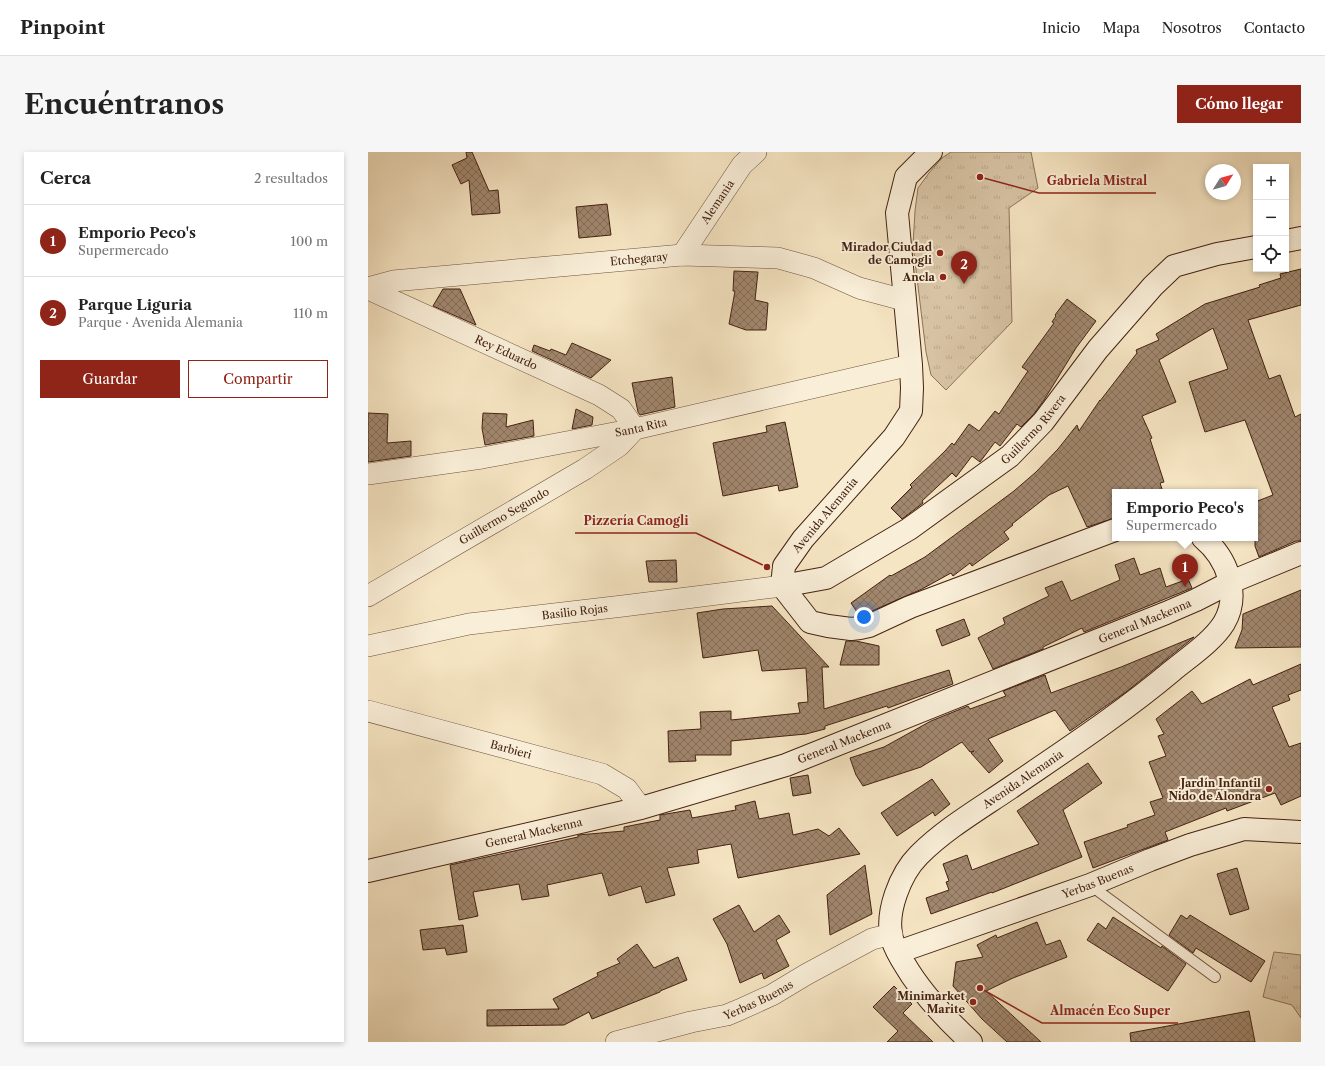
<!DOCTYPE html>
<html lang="es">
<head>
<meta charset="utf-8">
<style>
  :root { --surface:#fff; --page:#f6f6f6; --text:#222; --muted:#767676; --line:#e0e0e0; --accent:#8f2418 }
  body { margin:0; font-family:"Libre Caslon Text",serif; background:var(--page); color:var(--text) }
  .controls { position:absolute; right:12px; top:12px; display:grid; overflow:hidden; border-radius:0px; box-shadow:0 2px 6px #0003 }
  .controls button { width:36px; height:36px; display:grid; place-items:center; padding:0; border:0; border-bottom:1px solid var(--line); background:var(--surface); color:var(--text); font:20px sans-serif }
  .compass { position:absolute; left:837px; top:12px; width:36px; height:36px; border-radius:50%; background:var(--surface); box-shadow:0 2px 6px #0003; rotate:53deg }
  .you { position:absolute; left:496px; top:465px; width:14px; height:14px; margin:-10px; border:3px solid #fff; border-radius:50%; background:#1a73e8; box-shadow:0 0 0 6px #1a73e833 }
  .badge { display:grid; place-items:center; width:26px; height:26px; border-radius:50%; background:var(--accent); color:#fff; font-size:13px; font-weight:700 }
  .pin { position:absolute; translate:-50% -33px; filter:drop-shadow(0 1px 2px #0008) }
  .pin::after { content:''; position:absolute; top:21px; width:14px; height:12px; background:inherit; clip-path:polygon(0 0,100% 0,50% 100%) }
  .popup { position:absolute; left:744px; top:337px; width:146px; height:52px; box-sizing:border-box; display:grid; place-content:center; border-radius:0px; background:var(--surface); filter:drop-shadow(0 1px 3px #0005); font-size:13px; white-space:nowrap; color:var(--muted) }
  .popup b { font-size:15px; color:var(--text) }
  .popup::after { content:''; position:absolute; left:50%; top:100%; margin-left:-8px; border:8px solid transparent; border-top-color:var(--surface) }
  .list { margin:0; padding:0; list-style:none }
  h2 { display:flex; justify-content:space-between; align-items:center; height:52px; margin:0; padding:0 16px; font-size:17px }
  h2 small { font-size:13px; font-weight:400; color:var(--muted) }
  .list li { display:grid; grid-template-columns:26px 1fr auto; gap:12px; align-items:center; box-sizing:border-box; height:72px; padding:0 16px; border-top:1px solid var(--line) }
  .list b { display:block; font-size:15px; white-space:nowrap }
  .list p { margin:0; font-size:13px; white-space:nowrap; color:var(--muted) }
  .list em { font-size:13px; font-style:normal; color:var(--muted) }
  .actions { display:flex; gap:8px; padding:12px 16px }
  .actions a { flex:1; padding:9px 0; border:1px solid var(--accent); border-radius:0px; text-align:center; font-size:14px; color:var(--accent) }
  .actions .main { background:var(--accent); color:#fff }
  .icon { flex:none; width:22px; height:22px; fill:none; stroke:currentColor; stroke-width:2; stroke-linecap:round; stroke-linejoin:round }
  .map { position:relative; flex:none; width:933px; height:890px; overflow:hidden; border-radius:0px }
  header { display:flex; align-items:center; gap:24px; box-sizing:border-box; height:56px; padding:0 20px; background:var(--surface); border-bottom:1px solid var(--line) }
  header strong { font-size:19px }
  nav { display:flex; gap:22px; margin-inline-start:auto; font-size:14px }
  .intro { display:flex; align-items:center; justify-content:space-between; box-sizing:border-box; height:96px; padding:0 24px }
  h1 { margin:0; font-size:28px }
  .button { padding:10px 18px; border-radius:0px; background:var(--accent); color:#fff; font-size:14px; font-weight:700 }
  main { display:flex; gap:24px; padding:0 24px }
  aside { flex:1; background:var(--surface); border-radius:0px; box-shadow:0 2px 6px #0003 }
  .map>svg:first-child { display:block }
</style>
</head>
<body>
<header>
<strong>Pinpoint</strong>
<nav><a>Inicio</a><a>Mapa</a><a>Nosotros</a><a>Contacto</a></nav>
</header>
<div class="intro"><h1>Encuéntranos</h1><a class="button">Cómo llegar</a></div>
<main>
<aside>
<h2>Cerca<small>2 resultados</small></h2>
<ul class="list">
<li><span class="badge">1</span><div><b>Emporio Peco's</b><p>Supermercado</p></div><em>100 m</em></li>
<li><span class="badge">2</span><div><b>Parque Liguria</b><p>Parque · Avenida Alemania</p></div><em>110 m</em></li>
</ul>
<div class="actions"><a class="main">Guardar</a><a>Compartir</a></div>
</aside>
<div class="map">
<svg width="933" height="890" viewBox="0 0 933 890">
  <defs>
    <pattern id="grass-tufts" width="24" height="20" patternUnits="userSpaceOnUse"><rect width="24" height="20" fill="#d8c4a5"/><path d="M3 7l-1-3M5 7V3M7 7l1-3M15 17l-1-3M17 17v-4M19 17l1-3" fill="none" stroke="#bba88d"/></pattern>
    <pattern id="building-cross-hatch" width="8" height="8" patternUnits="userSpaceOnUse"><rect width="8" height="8" fill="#a1876e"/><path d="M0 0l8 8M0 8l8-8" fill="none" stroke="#856e59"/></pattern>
  </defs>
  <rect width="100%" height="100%" fill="#f6e5c3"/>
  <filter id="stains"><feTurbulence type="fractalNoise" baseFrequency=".005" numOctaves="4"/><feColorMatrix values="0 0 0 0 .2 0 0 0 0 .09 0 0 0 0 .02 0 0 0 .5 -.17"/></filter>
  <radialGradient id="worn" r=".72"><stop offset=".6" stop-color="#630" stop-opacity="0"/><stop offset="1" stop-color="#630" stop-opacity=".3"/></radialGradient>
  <g fill="url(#grass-tufts)" stroke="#8e735c">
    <path d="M583,0H663L670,36L641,56L644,170L578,238L563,223L558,200L545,93L547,59L550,36L561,21L574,6Z"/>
    <path d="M906,800L933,803V866L924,853L895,845Z"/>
  </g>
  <g fill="url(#building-cross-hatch)" stroke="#442212">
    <path d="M98,0H104L121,39L130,38L132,61L104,63L101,28L93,32L84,13L99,6Z"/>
    <path d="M239,52L243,83L211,86L208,55Z"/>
    <path d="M933,117V153L880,168L901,227L912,223L927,265L933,262V389H928L891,405L887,394V350L905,343L877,268L837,280L821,230L860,217L845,176L791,208L808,250L774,264L784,286L782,287L796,330L792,331L795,340H747V366L719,375L700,334L681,343L644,372L645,373L636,380L641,387L604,414L602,411L585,424L583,421L554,437L497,462L491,463L483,451L522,423L523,424L557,405L646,339L668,320L690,297L709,273L711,279L732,248V249L769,201L768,198L791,188L788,182L837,152L892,135L891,133L913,126L912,122Z"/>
    <path d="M366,119L390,120L387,148L400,151L398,178H378L361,172L367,139H365Z"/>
    <path d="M75,137H92L108,173L65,154Z"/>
    <path d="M699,147L728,169L708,196L676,248L665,263L653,275L649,272L632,294L627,290L612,310L604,304L588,325L584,321L554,349L555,351L534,367L523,356L544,335L542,333L577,299L584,291L586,293L601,272L611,279L627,259L631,262L660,219L654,215L686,171L684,170L688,164L687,163Z"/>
    <path d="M204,191L243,208L223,226L164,199L166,193L182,199L183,197L198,203Z"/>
    <path d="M304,225L307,255L272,263L270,260L264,231Z"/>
    <path d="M208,257L225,265L224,273L204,277Z"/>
    <path d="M0,261L20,262L19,291L43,289V304L0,310Z"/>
    <path d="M115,261L139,262L138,275L165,268L166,284L117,293L114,276Z"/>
    <path d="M417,270L430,335L411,339L410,333L355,344L345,291L399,280L398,274Z"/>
    <path d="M766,406L772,423L792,416L798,435L820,427L824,436L716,480L714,476L675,495V497L625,517L610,486L637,472L635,466L681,444L677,436L694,429L703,449L752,428L747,413Z"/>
    <path d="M308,408L309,430H281L278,409Z"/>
    <path d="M933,438V495L867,496L874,478L875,462Z"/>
    <path d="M404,454L461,515H454L456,557L581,518L585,532L520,556L519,554L457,574V577L438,582L363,589V603H327L328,609L301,610L300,579L333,577L332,560L363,559V568L432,561L430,551L440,550L438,516L394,519L390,498L335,506L329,461L355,457Z"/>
    <path d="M596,467L602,483L574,494L568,478Z"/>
    <path d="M826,485L758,540L702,579L687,558L620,587L635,609L621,621L603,601L606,599L602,600L594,590L553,615L495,634L488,623L482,606L516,595L563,569L600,554L602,557L638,544L635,539L677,523L683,541L753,515Z"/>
    <path d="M478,489H488L511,494V513H472Z"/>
    <path d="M933,512V538L920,543L922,548L904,555L921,595L933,591V644L913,653L907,641L859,659L858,656L797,680L800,688L725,716L716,690L760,675L759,673L787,663L782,650L795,646L781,610L798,604L790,584L796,582L788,567L824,539L834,552L882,527L885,533Z"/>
    <path d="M720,611L734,631L695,658L714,705L624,741V740L563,762L558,746L581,738L578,730L581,729L575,712L599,703L604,718L671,692L649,659Z"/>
    <path d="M440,623L443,641L425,644L422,626Z"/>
    <path d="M564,627L582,652L567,664L565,660L529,684L513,661Z"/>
    <path d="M387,649L391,667L421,661L425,683L450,677L461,684L471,676L492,702L370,726L363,692L329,698L331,711L299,716L307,743L278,751L273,734L241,744L234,721L179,733L181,744L154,748L151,732L105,740L110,764L91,768L82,713L210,685V683L256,679V675L292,668V663L322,658L324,666L368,658L367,654Z"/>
    <path d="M497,713L504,762L462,783L459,743Z"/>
    <path d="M869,716L881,757L862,763L849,722Z"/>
    <path d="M371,753L386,780L411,763L422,780L408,788L421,814L396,827L394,821L372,831L359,792L345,767Z"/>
    <path d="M813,763L819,767L822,763L897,809L883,830L828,796L825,801L801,783Z"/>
    <path d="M745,765L793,796L794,794L818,812L800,839L719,788L730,771L738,777Z"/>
    <path d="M669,770L678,793L692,788L699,805L645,826L618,839L673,890H639L614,867L585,834L588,810L615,805L609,793L628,783L629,786Z"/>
    <path d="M95,773L99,800L79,803L77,796L55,798L52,778Z"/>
    <path d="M269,792L286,816L310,805L319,828L292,839V840L224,867L221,860L196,873L119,874V858L191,857L185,847L230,824L229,821L252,811L249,807Z"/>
    <path d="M526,834L544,852L535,861L565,890H519L530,879L505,855Z"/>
    <path d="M881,859L887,890H763L762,881Z"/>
  </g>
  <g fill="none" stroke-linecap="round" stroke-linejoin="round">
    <defs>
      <path id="lane" d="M722,733L847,825"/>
      <g id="street">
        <path id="s1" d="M314,103L374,13L388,0"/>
        <path id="s2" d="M0,136L25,129L314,103L410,106L446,116L491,136L536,148"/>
        <path id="s3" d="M0,137L231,243L253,257L267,277L251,294L217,317L0,444"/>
        <path id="s4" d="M0,322L114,306L267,277L543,213"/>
        <path id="s5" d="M0,494L101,472L255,454L414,434"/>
        <path id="s6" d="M0,559L234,622L259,637L273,656"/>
        <path id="s7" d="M248,890L323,870L359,863L371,858L404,843L439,822L504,787L524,782"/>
      </g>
      <g id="secondary">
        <path d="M563,0L538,25L529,61L543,213L544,236L543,259L526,285L435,387L416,414L414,434L442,470L460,474L483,477L492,476L501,474L542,455L747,378"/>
        <path d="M918,89L933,86"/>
        <path id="s8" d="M414,434L458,426L541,377L642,304L675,270L730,197L785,134L806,114L849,102L888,95"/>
        <path id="s9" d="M0,719L273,656L418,613L798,461L828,448L863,430L933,401"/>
        <path id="s10" d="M530,800L722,733L782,708L822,693L876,677L933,680"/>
        <path id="s11" d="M603,890C578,867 554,842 537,813C532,805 527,796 524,787C517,761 532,722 551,703C578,676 613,656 645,634C699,597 754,561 804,519C821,505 845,489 856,471C873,442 859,406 835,386"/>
      </g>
    </defs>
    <use href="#lane" stroke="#70533e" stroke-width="12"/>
    <use href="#street" stroke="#70533e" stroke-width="22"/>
    <use href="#secondary" stroke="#442212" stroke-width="24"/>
    <use href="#lane" stroke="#f9eed8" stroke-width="10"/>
    <use href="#street" stroke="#f9eed8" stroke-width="21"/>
    <use href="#secondary" stroke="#f9eed8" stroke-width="22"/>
  </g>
  <g fill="#8f2418" stroke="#f9eed8" stroke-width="1.5">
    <circle cx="572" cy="101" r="4"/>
    <circle cx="575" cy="125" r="4"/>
    <circle cx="901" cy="637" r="4"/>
    <circle cx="605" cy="850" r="4"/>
  </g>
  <g text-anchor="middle" stroke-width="4" stroke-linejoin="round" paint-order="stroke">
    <g font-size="11" fill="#442212" stroke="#f9eed8">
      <text dy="4" stroke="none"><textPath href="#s1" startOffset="64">Alemania</textPath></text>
      <text dy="4" stroke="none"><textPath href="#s2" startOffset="273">Etchegaray</textPath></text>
      <text dy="4" stroke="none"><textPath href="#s3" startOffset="152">Rey Eduardo</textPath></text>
      <text dy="4" stroke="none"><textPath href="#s4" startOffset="277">Santa Rita</textPath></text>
      <text dy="4" stroke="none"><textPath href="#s8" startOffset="301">Guillermo Rivera</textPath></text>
      <text transform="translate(457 363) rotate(-50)" y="4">Avenida Alemania</text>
      <text transform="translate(136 364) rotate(-30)" y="4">Guillermo Segundo</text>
      <text dy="4" stroke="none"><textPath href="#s5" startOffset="210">Basilio Rojas</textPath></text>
      <text dy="4" stroke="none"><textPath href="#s9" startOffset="818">General Mackenna</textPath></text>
      <text dy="4" stroke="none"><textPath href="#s9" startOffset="494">General Mackenna</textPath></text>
      <text dy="4" stroke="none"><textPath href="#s6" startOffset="148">Barbieri</textPath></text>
      <text dy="4" stroke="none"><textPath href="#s11" startOffset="351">Avenida Alemania</textPath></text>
      <text dy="4" stroke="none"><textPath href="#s9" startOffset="170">General Mackenna</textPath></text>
      <text dy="4" stroke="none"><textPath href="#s10" startOffset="212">Yerbas Buenas</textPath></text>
      <text dy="4" stroke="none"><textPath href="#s7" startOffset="149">Yerbas Buenas</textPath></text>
    </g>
    <g font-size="11" font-weight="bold" fill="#442212" stroke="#f9eed8" text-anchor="end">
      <text x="564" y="99">Mirador Ciudad<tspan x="564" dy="13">de Camogli</tspan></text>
      <text x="567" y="129">Ancla</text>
      <text x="893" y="635">Jardín Infantil<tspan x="893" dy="13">Nido de Alondra</tspan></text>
      <text x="597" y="848">Minimarket<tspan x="597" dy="13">Marite</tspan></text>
    </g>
  </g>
  <path fill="none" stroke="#8f2418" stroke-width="1.5" d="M612 25L671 41H788M399 415L328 381H207M612 836L674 871H810"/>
  <g fill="#8f2418" stroke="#f9eed8" stroke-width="1.5">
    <circle cx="612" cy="25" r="4"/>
    <circle cx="399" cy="415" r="4"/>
    <circle cx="612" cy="836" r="4"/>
  </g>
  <g font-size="12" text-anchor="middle" font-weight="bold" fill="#8f2418" stroke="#f9eed8" stroke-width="4" stroke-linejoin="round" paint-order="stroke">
    <text x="729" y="33">Gabriela Mistral</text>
    <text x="268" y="373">Pizzería Camogli</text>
    <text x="742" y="863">Almacén Eco Super</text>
  </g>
  <rect width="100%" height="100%" filter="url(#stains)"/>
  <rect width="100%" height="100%" fill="url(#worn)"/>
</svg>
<div class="controls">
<button>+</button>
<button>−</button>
<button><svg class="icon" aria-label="locate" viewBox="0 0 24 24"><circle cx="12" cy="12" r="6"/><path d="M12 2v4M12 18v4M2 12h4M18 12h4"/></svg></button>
</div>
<svg class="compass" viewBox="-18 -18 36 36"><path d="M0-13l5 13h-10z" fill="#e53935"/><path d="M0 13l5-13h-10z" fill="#767676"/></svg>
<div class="you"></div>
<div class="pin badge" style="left:817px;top:435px">1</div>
<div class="popup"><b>Emporio Peco's</b>Supermercado</div>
<div class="pin badge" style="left:596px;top:132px">2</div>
</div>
</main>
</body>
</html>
